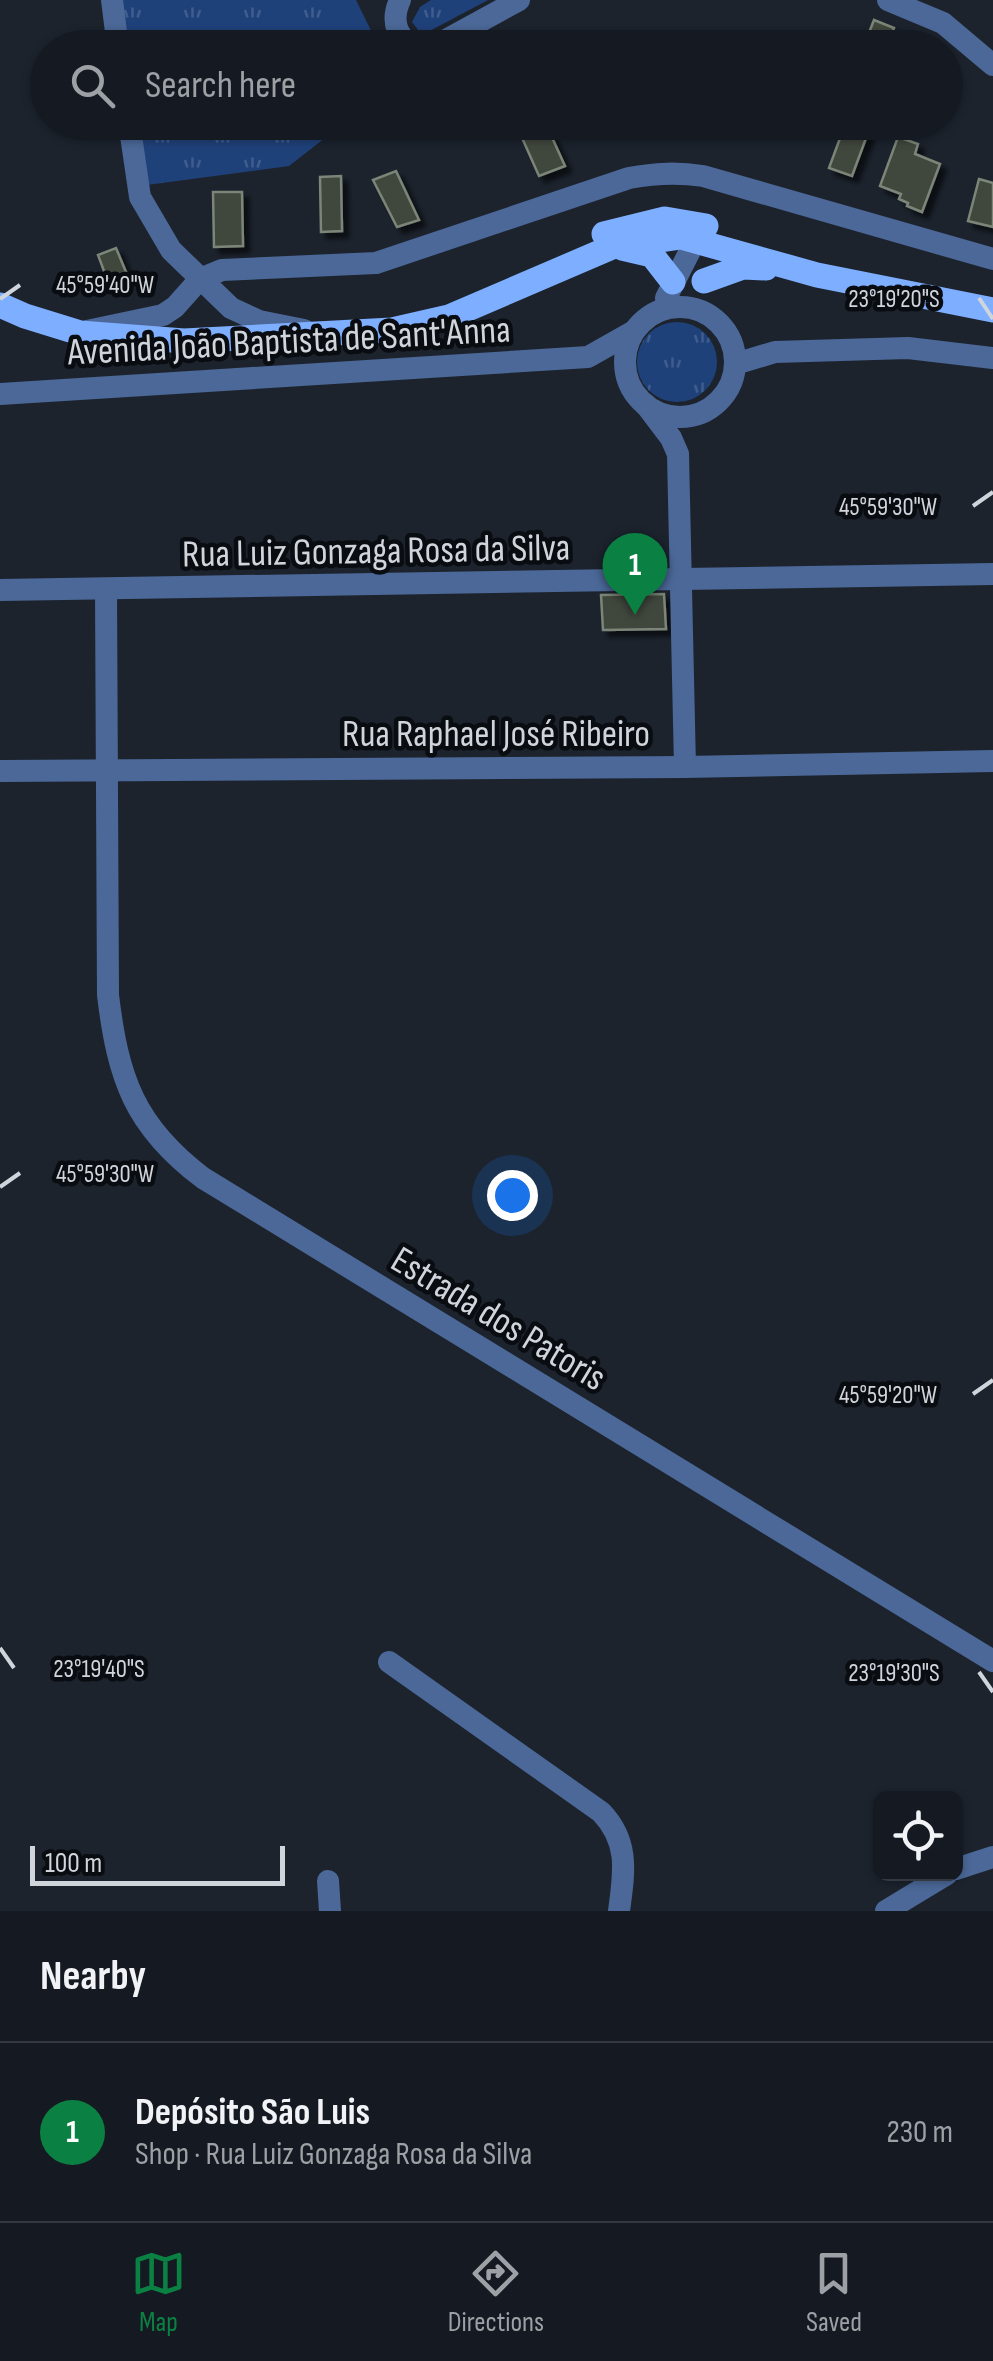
<!DOCTYPE html>
<html lang="en">
<head>
<meta charset="utf-8">
<style>
  :root { --surface:#151a22; --page:#22272f; --text:#f1f3f6; --muted:#9da1a5; --line:#343840; --accent:#0b8043 }
  body { margin:0; font-family:"Sofia Sans Condensed",sans-serif; background:var(--page); color:var(--text) }
  .controls { position:absolute; right:30px; bottom:30px; display:grid; overflow:hidden; border-radius:15px; box-shadow:0 2px 8px #0004 }
  .controls button { width:90px; height:90px; display:grid; place-items:center; padding:0; border:0; border-bottom:2px solid var(--line); background:var(--surface); color:var(--text); font:50px sans-serif }
  .scale { position:absolute; left:30px; bottom:25px; width:255px; box-sizing:border-box; padding-left:10px; border:5px solid #d0d5dc; border-top:0; font-size:28px; line-height:35px; white-space:nowrap; color:#d0d5dc; -webkit-text-stroke:8px #090c10; paint-order:stroke }
  .you { position:absolute; left:512px; top:1195px; width:35px; height:35px; margin:-25px; border:8px solid #fff; border-radius:50%; background:#1a73e8; box-shadow:0 0 0 15px #1a73e833 }
  .badge { display:grid; place-items:center; width:65px; height:65px; border-radius:50%; background:var(--accent); color:#fff; font-size:32px; font-weight:700 }
  .pin { position:absolute; translate:-50% -82px; filter:drop-shadow(0 2px 5px #0008) }
  .pin::after { content:''; position:absolute; top:52px; width:35px; height:30px; background:inherit; clip-path:polygon(0 0,100% 0,50% 100%) }
  .list { margin:0; padding:0; list-style:none }
  h2 { display:flex; justify-content:space-between; align-items:center; height:130px; margin:0; padding:0 40px; font-size:42px }
  h2 small { font-size:32px; font-weight:400; color:var(--muted) }
  .list li { display:grid; grid-template-columns:65px 1fr auto; gap:30px; align-items:center; box-sizing:border-box; height:180px; padding:0 40px; border-top:2px solid var(--line) }
  .list b { display:block; font-size:38px; white-space:nowrap }
  .list p { margin:0; font-size:32px; white-space:nowrap; color:var(--muted) }
  .list em { font-size:32px; font-style:normal; color:var(--muted) }
  .icon { flex:none; width:55px; height:55px; fill:none; stroke:currentColor; stroke-width:2; stroke-linecap:round; stroke-linejoin:round }
  .map { position:relative; flex:none; width:993px; height:1911px; overflow:hidden }
  .search { position:absolute; background:var(--surface); box-shadow:0 2px 8px #0004; left:30px; right:30px; top:30px; height:110px; display:flex; align-items:center; gap:25px; box-sizing:border-box; padding:0 35px; border-radius:55px; color:var(--muted); font-size:38px }
  .sheet { height:310px; background:var(--surface) }
  nav { display:flex; justify-content:space-around; align-items:center; box-sizing:border-box; height:140px; border-top:2px solid var(--line); background:var(--surface); font-size:28px; color:var(--muted) }
  nav a { display:grid; justify-items:center; gap:5px }
  nav .on { color:var(--accent) }
  .map>svg:first-child { display:block }
</style>
</head>
<body>
<div class="map">
<svg width="993" height="1911" viewBox="0 0 993 1911">
  <defs>
    <pattern id="grass-tufts" width="24" height="20" patternUnits="userSpaceOnUse" patternTransform="scale(2.5)"><rect width="24" height="20" fill="#1f417a"/><path d="M3 7l-1-3M5 7V3M7 7l1-3M15 17l-1-3M17 17v-4M19 17l1-3" fill="none" stroke="#3e5c8c"/></pattern>
    <filter id="shadow"><feDropShadow dx="6" dy="6" stdDeviation="2.5" flood-color="#0009"/></filter>
  </defs>
  <rect width="100%" height="100%" fill="#1c232d"/>
  <g fill="url(#grass-tufts)">
    <path d="M112,0H356L379,47H118Z"/>
    <path d="M431,0H488L422,35L412,22L420,7Z"/>
    <path d="M129,123H344L289,166L139,186Z"/>
    <circle cx="677" cy="362" r="40"/>
  </g>
  <g fill="#3f473c" stroke="#7c8578" stroke-width="2.5" filter="url(#shadow)">
    <path d="M874,20L894,28L886,48H863Z"/>
    <path d="M515,122H545L565,166L539,176Z"/>
    <path d="M846,122H872L852,176L829,168Z"/>
    <path d="M898,137L918,144L915,154L940,164L922,212L907,206L908,203L899,199L901,194L880,186Z"/>
    <path d="M396,171L419,220L397,227L373,180Z"/>
    <path d="M341,176L342,231L321,232L320,177Z"/>
    <path d="M979,179L993,183V227L968,221Z"/>
    <path d="M213,192H242L243,246L214,247Z"/>
    <path d="M116,248L126,272L107,279L98,255Z"/>
    <path d="M664,594L666,629L603,630L601,595Z"/>
  </g>
  <g fill="none" stroke-linecap="round" stroke-linejoin="round">
    <g stroke="#4b6898" stroke-width="22">
      <path d="M112,0L118,48"/>
      <path d="M400,0C390,22 397,43 422,48"/>
      <path d="M888,0L943,23L993,65"/>
      <path d="M426,48L437,45L519,0"/>
      <path d="M129,122L140,197L171,250L231,308L259,321L304,330"/>
      <path d="M666,298L696,239"/>
      <circle cx="680" cy="362" r="55"/>
      <path d="M87,331L163,315L175,307L200,279L222,270L376,263L629,178C656,173 677,172 703,176L993,259"/>
      <path d="M735,364L775,352L908,348L993,358"/>
      <path d="M0,394L588,357L634,331"/>
      <path d="M646,405L671,438L678,454L685,767"/>
      <path d="M0,590L993,574"/>
      <path d="M106,590L108,995C118,1078 134,1126 203,1178L993,1661"/>
      <path d="M0,771L685,767L993,761"/>
      <path d="M389,1662L601,1812C630,1842 624,1873 619,1911"/>
      <path d="M956,1869L993,1857"/>
      <path d="M328,1881L330,1911"/>
      <path d="M886,1911L947,1874"/>
    </g>
    <g stroke="#7eaeff" stroke-width="25">
      <path d="M604,234L665,219L706,226"/>
      <path d="M622,248L652,255L673,282"/>
      <path d="M704,281L743,267L766,268"/>
      <path d="M0,305L25,316L80,333L184,341L392,330L449,317L612,247L681,237L817,275L993,310"/>
    </g>
  </g>
  <path fill="none" stroke="#d0d5dc" stroke-width="4" d="M979,298L993,319M0,299L20,285M973,506L993,492M0,1187L20,1173M973,1394L993,1380M0,1648L14,1668M979,1672L993,1692"/>
  <g text-anchor="middle" stroke-width="9" stroke-linejoin="round" paint-order="stroke">
    <g font-size="38" fill="#d0d5dc" stroke="#090c10">
      <text transform="translate(289 340) rotate(-3)" y="13">Avenida João Baptista de Sant'Anna</text>
      <text transform="translate(376 550) rotate(-1)" y="13">Rua Luiz Gonzaga Rosa da Silva</text>
      <text x="496" y="746">Rua Raphael José Ribeiro</text>
      <text transform="translate(499 1318) rotate(31)" y="13">Estrada dos Patoris</text>
    </g>
  </g>
  <g font-size="25" text-anchor="middle" fill="#d0d5dc" stroke="#090c10" stroke-width="9" stroke-linejoin="round" paint-order="stroke">
    <text x="105" y="293">45°59'40"W</text>
    <text x="894" y="307">23°19'20"S</text>
    <text x="888" y="515">45°59'30"W</text>
    <text x="105" y="1182">45°59'30"W</text>
    <text x="888" y="1403">45°59'20"W</text>
    <text x="99" y="1677">23°19'40"S</text>
    <text x="894" y="1681">23°19'30"S</text>
  </g>
</svg>
<div class="controls">
<button><svg class="icon" aria-label="locate" viewBox="0 0 24 24"><circle cx="12" cy="12" r="6"/><path d="M12 2v4M12 18v4M2 12h4M18 12h4"/></svg></button>
</div>
<div class="scale">100 m</div>
<div class="you"></div>
<div class="pin badge" style="left:635px;top:615px">1</div>
<div class="search"><svg class="icon" aria-label="search" viewBox="0 0 24 24"><circle cx="10" cy="10" r="6"/><path d="M15 15l6 6"/></svg>Search here</div>
</div>
<section class="sheet">
<h2>Nearby<small></small></h2>
<ul class="list">
<li><span class="badge">1</span><div><b>Depósito São Luis</b><p>Shop · Rua Luiz Gonzaga Rosa da Silva</p></div><em>230 m</em></li>
</ul>
</section>
<nav>
<a class="on"><svg class="icon" aria-label="map" viewBox="0 0 24 24"><path d="M3 6l6-2 6 2 6-2v14l-6 2-6-2-6 2zM9 4v14M15 6v14"/></svg>Map</a>
<a><svg class="icon" aria-label="directions" viewBox="0 0 24 24"><path d="M12 3l9 9-9 9-9-9zM9 14v-3h6M13 9l2 2-2 2"/></svg>Directions</a>
<a><svg class="icon" aria-label="saved" viewBox="0 0 24 24"><path d="M7 4h10v16l-5-4-5 4z"/></svg>Saved</a>
</nav>
</body>
</html>
